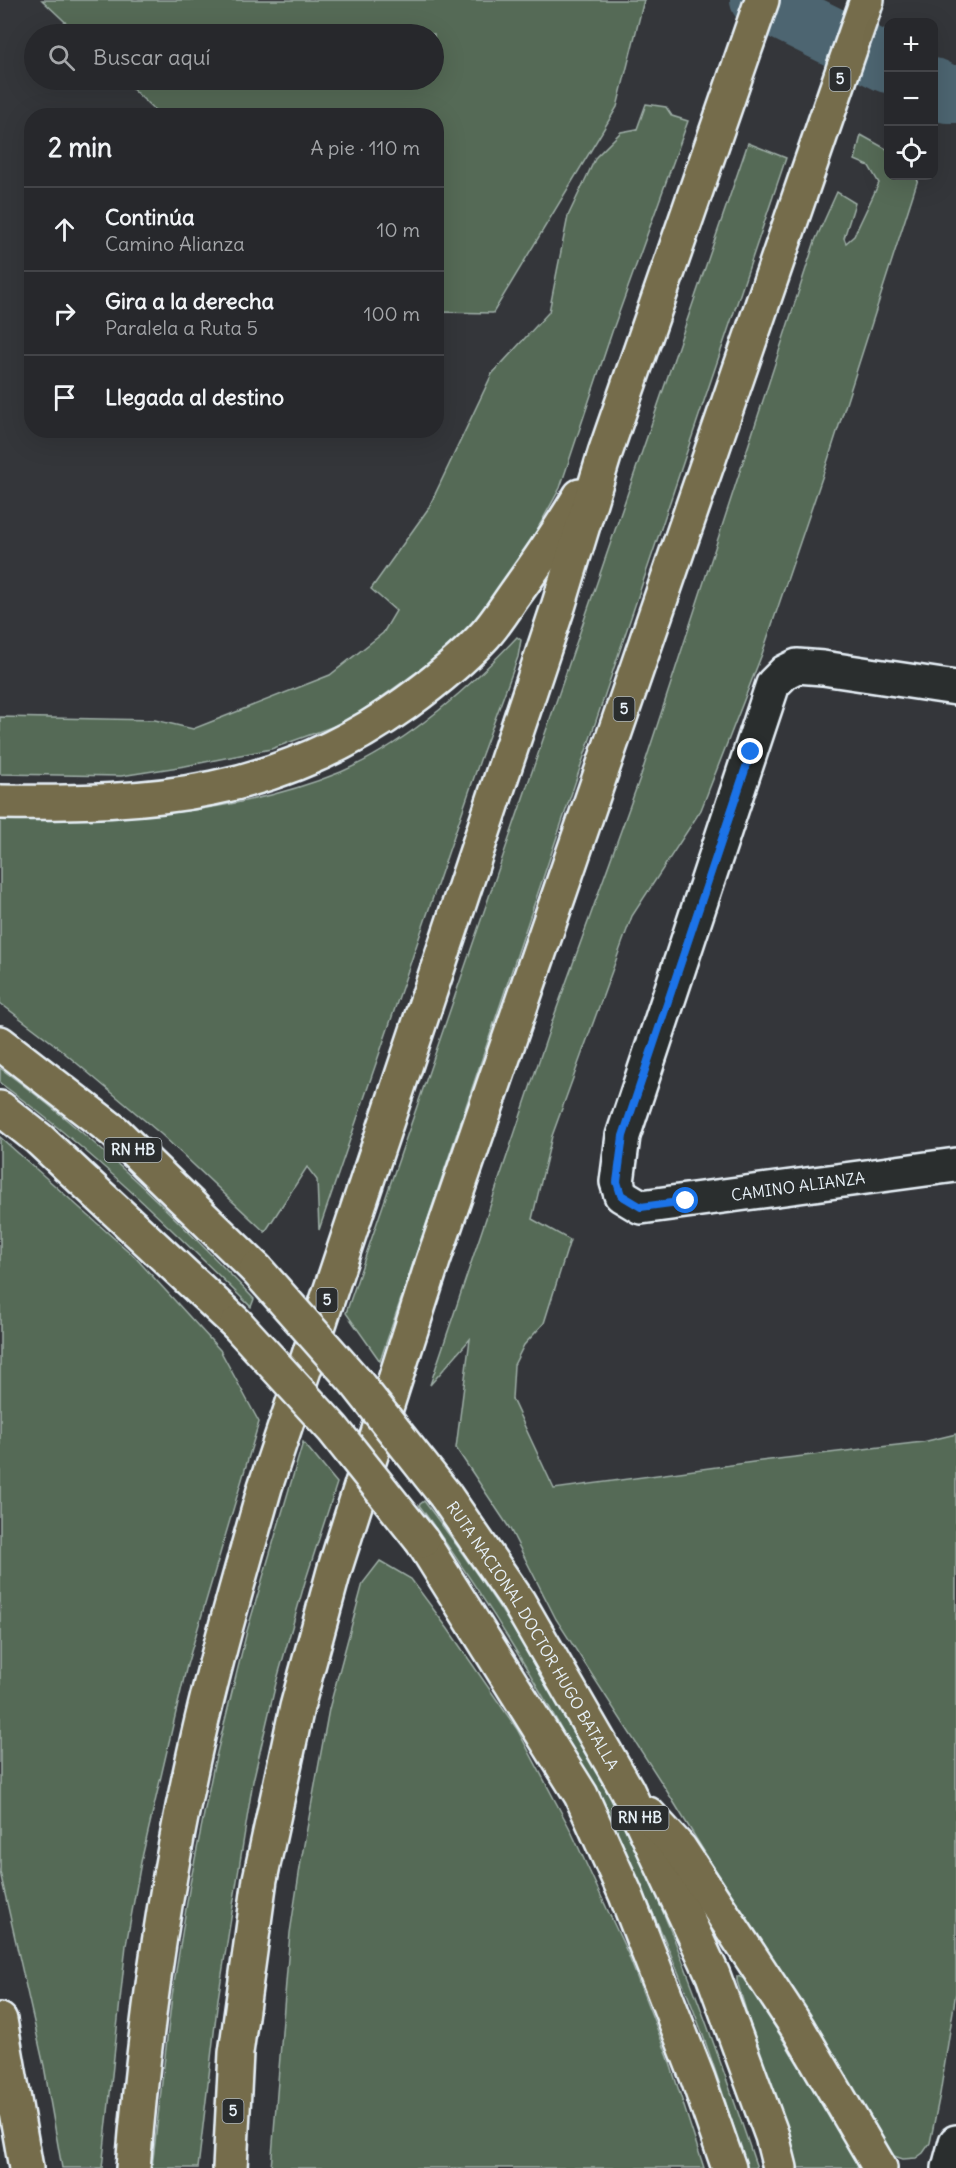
<!DOCTYPE html>
<html lang="es">
<head>
<meta charset="utf-8">
<style>
  :root { --surface:#27282c; --page:#333438; --text:#f1f3f6; --muted:#a4a6a9; --line:#434448 }
  body { margin:0; font-family:Delius,sans-serif; background:var(--page); color:var(--text) }
  .controls { position:absolute; right:18px; top:18px; display:grid; overflow:hidden; border-radius:12px; box-shadow:0 6px 24px #0002 }
  .controls button { width:54px; height:54px; display:grid; place-items:center; padding:0; border:0; border-bottom:2px solid var(--line); background:var(--surface); color:var(--text); font:30px sans-serif }
  .stop { position:absolute; width:18px; height:18px; margin:-14px; border:4px solid #1a73e8; border-radius:50%; background:#fff }
  .stop.end { background:#1a73e8; border-color:#fff; box-shadow:0 2px 6px #0008 }
  .list { margin:0; padding:0; list-style:none }
  h2 { display:flex; justify-content:space-between; align-items:center; height:78px; margin:0; padding:0 24px; font-size:26px }
  h2 small { font-size:20px; font-weight:400; color:var(--muted) }
  .list li { display:grid; grid-template-columns:39px 1fr auto; gap:18px; align-items:center; box-sizing:border-box; height:84px; padding:0 24px; border-top:2px solid var(--line) }
  .list b { display:block; font-size:22px; white-space:nowrap }
  .list p { margin:0; font-size:20px; white-space:nowrap; color:var(--muted) }
  .list em { font-size:20px; font-style:normal; color:var(--muted) }
  .icon { flex:none; width:33px; height:33px; fill:none; stroke:currentColor; stroke-width:2; stroke-linecap:round; stroke-linejoin:round }
  .map { position:relative; flex:none; width:956px; height:2168px; overflow:hidden }
  .search { position:absolute; background:var(--surface); box-shadow:0 6px 24px #0002; left:24px; top:24px; width:420px; height:66px; display:flex; align-items:center; gap:15px; box-sizing:border-box; padding:0 21px; border-radius:33px; color:var(--muted); font-size:22px }
  .panel { position:absolute; background:var(--surface); box-shadow:0 6px 24px #0002; left:24px; top:108px; width:420px; height:330px; border-radius:24px }
  .map>svg:first-child { display:block }
</style>
</head>
<body>
<div class="map">
<svg width="956" height="2168" viewBox="0 0 956 2168">
  <rect width="100%" height="100%" fill="#34363a"/>
  <filter id="ink" filterUnits="userSpaceOnUse"><feTurbulence type="fractalNoise" baseFrequency=".0167" numOctaves="2"/><feDisplacementMap in="SourceGraphic" scale="12" xChannelSelector="R" yChannelSelector="G"/><feConvolveMatrix kernelMatrix="1 2 1 2 8 2 1 2 1" color-interpolation-filters="sRGB"/></filter>
  <g filter="url(#ink)">
    <g fill="#556a56" stroke="#9eaea7" stroke-width="1.5">
      <path d="M42,0H644L617,107L493,313L437,312L436,116L160,115L123,80H434V34H78Z"/>
      <path d="M646,104L666,107L672,116L688,121L612,332L560,488L522,557L478,619L425,666L348,721L271,749L185,766L121,776L0,774V717L155,720L193,729L330,675L383,633L396,611L371,589L428,509L492,374L549,312L568,216L596,157L621,132L637,129Z"/>
      <path d="M861,135L888,150V176H919L827,463L762,654L701,810L632,916L552,1136L532,1219L570,1240L544,1323L524,1345L514,1365L512,1399L554,1489L761,1461L923,1442L956,1434V1992L940,2094L930,2143L923,2153L916,2158L903,2159L891,2155L665,1788L556,1619L510,1529L456,1448L470,1339L430,1385L553,1019L641,775L815,241L837,192L855,203L844,238L846,243L854,236L879,183L869,166L855,160Z"/>
      <path d="M748,143L786,158L380,1361L346,1313Z"/>
      <path d="M517,637L521,640L518,657L481,757L319,1230L317,1180L307,1167L265,1232L162,1135L54,1044L0,1003V820C116,819 231,817 341,772C408,743 468,689 517,637Z"/>
      <path d="M0,1068C93,1135 175,1216 254,1299L251,1307C172,1229 90,1148 0,1083Z"/>
      <path d="M0,1137L134,1256L220,1350L259,1422L187,1665L141,1862L126,1945L102,2168H62L44,2066L0,1872Z"/>
      <path d="M303,1442L337,1483L305,1582L276,1683L253,1781L218,1999L198,2168H152L172,1996L190,1884L213,1769L247,1631Z"/>
      <path d="M424,1501C519,1627 602,1766 663,1912C698,1996 728,2082 757,2168H747C728,2111 711,2052 688,1996C619,1822 529,1657 419,1505Z"/>
      <path d="M380,1561L411,1579L448,1629L517,1729L569,1827L628,1954L668,2057L704,2168H271L290,1933L301,1861L329,1709L363,1583Z"/>
      <path d="M737,1976L746,1979L861,2168H794L737,1981Z"/>
    </g>
    <g fill="none" stroke-linecap="round" stroke-linejoin="round">
      <g stroke="#4d6571" stroke-width="58">
        <path d="M759,0L888,64"/>
        <path d="M934,87L947,94H956"/>
      </g>
      <defs>
        <g id="minor">
          <path id="s1" d="M956,688L823,668L797,666L785,672L773,684L623,1136L617,1182L621,1195L641,1207L956,1165"/>
          <path d="M949,2168L956,2142"/>
        </g>
        <g id="highway">
          <path d="M0,802C154,804 277,796 406,703C435,682 461,661 485,635C496,623 505,608 515,594C538,562 560,530 580,496"/>
          <path d="M0,1043L115,1132L256,1269"/>
          <path d="M0,1108L39,1139L237,1324"/>
          <path id="s2" d="M445,1495L518,1601L627,1790L713,1975L772,2136L780,2168"/>
          <path d="M422,1541L581,1795L626,1895L698,2079L729,2168"/>
          <path d="M648,1814L680,1849L799,2030L880,2168"/>
          <path d="M0,2020L26,2168"/>
          <path d="M133,2168C144,2032 163,1897 192,1764C212,1671 239,1579 265,1487L559,604L605,453L762,0"/>
          <path d="M230,2168L236,2053L260,1879L297,1707L334,1571L433,1261L867,0"/>
        </g>
      </defs>
      <use href="#minor" stroke="#e8f1f8" stroke-width="38"/>
      <use href="#highway" stroke="#e8f1f8" stroke-width="38"/>
      <use href="#minor" stroke="#2a2d2e" stroke-width="33"/>
      <use href="#highway" stroke="#746c4b" stroke-width="33"/>
      <defs>
        <g id="highway-bridge">
          <path d="M256,1269L355,1381L445,1495"/>
          <path d="M237,1324L333,1429L422,1541"/>
        </g>
      </defs>
      <use href="#highway-bridge" stroke="#e8f1f8" stroke-width="38" stroke-linecap="butt"/>
      <use href="#highway-bridge" stroke="#746c4b" stroke-width="33"/>
    </g>
  </g>
  <g fill="none" stroke-linecap="round" stroke-linejoin="round" filter="url(#ink)">
    <path stroke="#1a73e8" stroke-width="8" d="M686,1201L641,1207L621,1195L617,1182L623,1136L751,752"/>
  </g>
  <g text-anchor="middle" stroke-width="4.5" stroke-linejoin="round" paint-order="stroke">
    <g fill="#2a2d2e" stroke="#afb6bb" stroke-width="1.5">
      <rect x="829.5" y="67" width="21" height="24" rx="4.5"/>
      <rect x="613.5" y="697" width="21" height="24" rx="4.5"/>
      <rect x="104.5" y="1138" width="57" height="24" rx="4.5"/>
      <rect x="316.5" y="1288" width="21" height="24" rx="4.5"/>
      <rect x="611.5" y="1806" width="57" height="24" rx="4.5"/>
      <rect x="222.5" y="2099" width="21" height="24" rx="4.5"/>
    </g>
    <g font-size="15" font-weight="bold" fill="#e8f1f8">
      <text x="840" y="84">5</text>
      <text x="624" y="714">5</text>
      <text x="133" y="1155">RN HB</text>
      <text x="327" y="1305">5</text>
      <text x="640" y="1823">RN HB</text>
      <text x="233" y="2116">5</text>
    </g>
    <g font-size="16" fill="#e8f1f8" stroke="#2a2d2e">
      <text dy="6" stroke="none"><textPath href="#s1" startOffset="909">CAMINO ALIANZA</textPath></text>
      <text dy="6" stroke="none"><textPath href="#s2" startOffset="166">RUTA NACIONAL DOCTOR HUGO BATALLA</textPath></text>
    </g>
  </g>
</svg>
<div class="controls">
<button>+</button>
<button>−</button>
<button><svg class="icon" aria-label="locate" viewBox="0 0 24 24"><circle cx="12" cy="12" r="6"/><path d="M12 2v4M12 18v4M2 12h4M18 12h4"/></svg></button>
</div>
<div class="stop" style="left:686px;top:1201px"></div>
<div class="stop end" style="left:751px;top:752px"></div>
<div class="search"><svg class="icon" aria-label="search" viewBox="0 0 24 24"><circle cx="10" cy="10" r="6"/><path d="M15 15l6 6"/></svg>Buscar aquí</div>
<section class="panel">
<h2>2 min<small>A pie · 110 m</small></h2>
<ul class="list">
<li><svg class="icon" aria-label="ahead" viewBox="0 0 24 24"><path d="M12 20V5M6 11l6-6 6 6"/></svg><div><b>Continúa</b><p>Camino Alianza</p></div><em>10 m</em></li>
<li><svg class="icon" aria-label="right" viewBox="0 0 24 24"><path d="M7 20v-9h11M14 6l5 5-5 5"/></svg><div><b>Gira a la derecha</b><p>Paralela a Ruta 5</p></div><em>100 m</em></li>
<li><svg class="icon" aria-label="arrive" viewBox="0 0 24 24"><path d="M6 21V4h12l-3 4 3 4H6"/></svg><div><b>Llegada al destino</b></div></li>
</ul>
</section>
</div>
</body>
</html>
